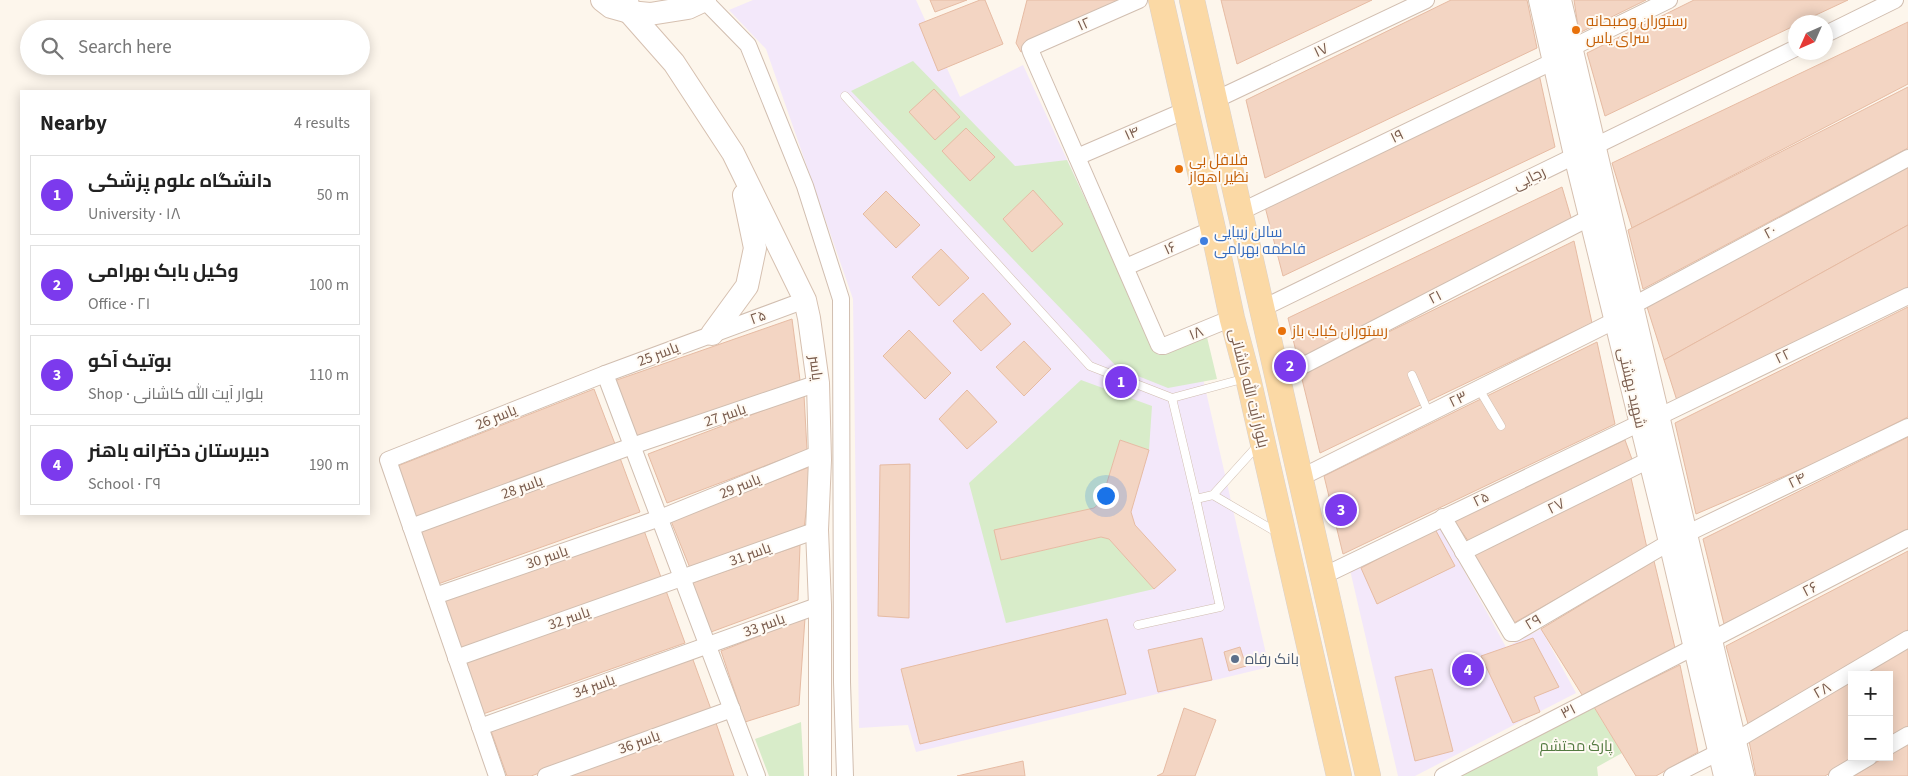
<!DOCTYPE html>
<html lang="en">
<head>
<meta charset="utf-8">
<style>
  :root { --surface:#fff; --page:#f2f2f2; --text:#222; --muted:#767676; --line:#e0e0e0; --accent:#7c3aed }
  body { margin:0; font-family:"Source Sans 3",Cairo,sans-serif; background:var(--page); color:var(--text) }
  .controls { position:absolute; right:15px; bottom:15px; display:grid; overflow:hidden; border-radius:0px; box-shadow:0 2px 12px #0003 }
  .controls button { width:45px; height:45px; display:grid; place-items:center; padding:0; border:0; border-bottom:1px solid var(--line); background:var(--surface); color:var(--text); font:25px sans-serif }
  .compass { position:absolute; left:1788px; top:15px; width:45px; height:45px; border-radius:50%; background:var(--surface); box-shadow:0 2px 12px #0003; rotate:225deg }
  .you { position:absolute; left:1105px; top:495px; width:18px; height:18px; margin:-12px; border:4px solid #fff; border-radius:50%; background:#1a73e8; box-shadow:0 0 0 8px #1a73e833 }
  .badge { display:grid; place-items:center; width:32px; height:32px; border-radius:50%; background:var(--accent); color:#fff; font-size:16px; font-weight:700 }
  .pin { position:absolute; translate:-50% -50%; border:2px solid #fff; box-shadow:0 1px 5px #0006 }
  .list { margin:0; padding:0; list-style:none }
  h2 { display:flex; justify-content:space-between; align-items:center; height:65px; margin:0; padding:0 20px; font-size:21px }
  h2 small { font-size:16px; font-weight:400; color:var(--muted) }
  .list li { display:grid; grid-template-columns:32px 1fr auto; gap:15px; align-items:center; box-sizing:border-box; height:80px; margin:0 10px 10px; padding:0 10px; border:1px solid var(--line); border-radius:0px }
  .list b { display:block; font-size:19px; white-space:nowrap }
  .list p { margin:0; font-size:16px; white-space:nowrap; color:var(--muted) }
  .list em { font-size:16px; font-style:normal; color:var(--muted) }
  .icon { flex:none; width:28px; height:28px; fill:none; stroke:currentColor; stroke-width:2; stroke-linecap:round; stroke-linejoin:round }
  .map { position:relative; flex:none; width:1908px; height:776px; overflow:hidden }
  .search { position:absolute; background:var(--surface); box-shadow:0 2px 12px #0003; left:20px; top:20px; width:350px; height:55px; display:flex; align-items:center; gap:12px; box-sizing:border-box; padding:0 18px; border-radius:28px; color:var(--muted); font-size:19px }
  .panel { position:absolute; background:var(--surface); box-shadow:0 2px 12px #0003; left:20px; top:90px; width:350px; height:425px; border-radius:0px }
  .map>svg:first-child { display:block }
</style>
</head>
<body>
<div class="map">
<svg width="1908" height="776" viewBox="0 0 1908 776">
  <rect width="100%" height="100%" fill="#fdf6ec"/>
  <g fill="#f3e8fa" fill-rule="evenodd">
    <path d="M753,0H916L960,97L1023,65L1158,355L1194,339L1269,667L916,752L908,725L859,728L853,299L766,49L729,10ZM886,191L920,225L896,248L863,214ZM941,249L968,278L939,306L912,277ZM982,293L1011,324L981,351L953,321ZM909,330L951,373L925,399L883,356ZM1024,341L1051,369L1024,396L996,368ZM967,390L997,422L967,449L939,419ZM1120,440L1148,450L1131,512L1135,525L1176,570L1154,589L1109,539L1101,537L1001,560L994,530L1101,502ZM1107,619L1126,694L920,744L901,669Z"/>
    <path d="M1440,527L1506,647L1541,629L1576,693L1415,776H1398L1350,570Z"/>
  </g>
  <g fill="#d8ecc9">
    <path d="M913,61L1015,166L1067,160L1158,355L1206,333L1217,379L1168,388L1118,368L851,91Z"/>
    <path d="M1081,380L1152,406L1149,450L1120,440L1101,502L1094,508L1001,560L1101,537L1109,539L1154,589L1006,623L969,483Z"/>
    <path d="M1592,704L1622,753L1597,767L1598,776H1452Z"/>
    <path d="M801,722L804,776H769L755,739Z"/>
  </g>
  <g fill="#f3d5c3" stroke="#e6bba3">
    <path d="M930,0H967L935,12Z"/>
    <path d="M980,0H985L1003,44L938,71L919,24Z"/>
    <path d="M1027,0H1123L1086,17L1021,52L1016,43Z"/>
    <path d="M1221,0H1372L1237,64Z"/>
    <path d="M1451,0H1527L1537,48L1265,178L1246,100Z"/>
    <path d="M1574,0H1646L1579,33Z"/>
    <path d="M1694,0H1848L1801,22H1796V25L1605,116L1587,53Z"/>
    <path d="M1908,22V84L1632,228L1612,163Z"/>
    <path d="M1537,65L1555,147L1283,276L1263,199Z"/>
    <path d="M1908,87V148L1643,289L1628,230Z"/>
    <path d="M934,89L960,117L935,140L909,112Z"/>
    <path d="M966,128L995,157L970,181L942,151Z"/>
    <path d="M1908,167V225L1664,360L1647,307Z"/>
    <path d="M1562,187L1572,221L1298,360L1288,318Z"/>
    <path d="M1033,190L1063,224L1032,252L1003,219Z"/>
    <path d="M886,191L920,225L896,248L863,214Z"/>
    <path d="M1908,225V291L1679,407L1664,360Z"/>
    <path d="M1574,241L1592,323L1320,453L1301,375Z"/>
    <path d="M941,249L969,278L939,306L912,277Z"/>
    <path d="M983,293L1011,324L981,351L953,321Z"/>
    <path d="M1908,307V417L1820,461L1696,514L1675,423Z"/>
    <path d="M792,319L800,380L638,439L614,381Z"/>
    <path d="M909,330L951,373L925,399L883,356Z"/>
    <path d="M1024,341L1051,369L1024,396L996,367Z"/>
    <path d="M1597,342L1615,424L1343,554L1324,476Z"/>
    <path d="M594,389L615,444L416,521L395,467Z"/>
    <path d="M967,390L997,422L967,449L939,419Z"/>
    <path d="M804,395L807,450L667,503L648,454Z"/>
    <path d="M1908,437V529L1724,624L1703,539Z"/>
    <path d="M1120,440L1149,450L1131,512L1135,525L1176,570L1154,589L1109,539L1101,537L1001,560L994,530L1094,508L1101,502Z"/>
    <path d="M1625,440L1633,462L1469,542L1454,521Z"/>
    <path d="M620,458L640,512L438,584L419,529Z"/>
    <path d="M910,464L909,618L878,616L880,465Z"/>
    <path d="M812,466L804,528L690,568L671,521Z"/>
    <path d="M1631,478L1647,548L1512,624L1473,555Z"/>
    <path d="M642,525L662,580L461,652L441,598Z"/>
    <path d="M1435,529L1455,566L1377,604L1361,568Z"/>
    <path d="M800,545L798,600L711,632L692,583Z"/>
    <path d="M1908,551V630L1748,724L1726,646Z"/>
    <path d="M1654,561L1675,648L1584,698L1541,629Z"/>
    <path d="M665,588L685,643L483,714L464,659Z"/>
    <path d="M805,618L799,705L745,722L721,651Z"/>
    <path d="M1107,619L1126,694L920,744L901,669Z"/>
    <path d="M1202,638L1212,680L1158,692L1148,650Z"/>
    <path d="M1533,638L1559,687L1534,697L1540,712L1513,723L1481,656Z"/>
    <path d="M1240,647L1246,666L1229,671L1224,652Z"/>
    <path d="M1908,647V727L1889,738V675H1861Z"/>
    <path d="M692,657L712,712L531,776H507L490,728Z"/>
    <path d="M1680,665L1698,752L1656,776H1636L1594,707Z"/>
    <path d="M1432,669L1453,751L1415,761L1395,677Z"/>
    <path d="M1852,680V757H1857L1825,776H1756L1749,741Z"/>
    <path d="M1184,708L1216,720L1195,776H1157L1163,773Z"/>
    <path d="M716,723L734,776H567Z"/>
    <path d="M1908,744V776H1854L1885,757H1889V755Z"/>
    <path d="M1023,761L1025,776H957Z"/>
  </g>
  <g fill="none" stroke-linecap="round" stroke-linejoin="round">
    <defs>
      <g id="service">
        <path d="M845,96L1090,366L1172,398L1246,378"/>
        <path d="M1412,375L1429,414"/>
        <path d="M1479,389L1501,426"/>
        <path d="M1172,398L1196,499"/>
        <path d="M1213,495L1278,533"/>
        <path d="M1138,625L1220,607L1196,499L1213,495L1259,444"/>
      </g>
      <g id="minor">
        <path d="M704,0L748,45L805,186L841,299L842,682L845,776"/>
        <path d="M1139,0L1032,47L1030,49L1031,52L1159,345L1161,346H1164L1232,318"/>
        <path d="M1826,34L1895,0"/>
        <path d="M1571,48L1669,0"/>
        <path d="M1215,100L1426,0"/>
        <path d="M1077,157L1186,110"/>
        <path d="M1240,212L1554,61"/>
        <path d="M1126,267L1213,229"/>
        <path d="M1632,306L1908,158"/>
        <path d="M1263,308L1796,48"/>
        <path d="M605,374L757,776"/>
        <path d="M1279,378L1591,217"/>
        <path d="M1658,417L1908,296"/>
        <path d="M1300,478L1616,320"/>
        <path d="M1443,517L1511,633H1515L1670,542"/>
        <path d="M411,527L632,446L818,383"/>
        <path d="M1686,534L1908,427"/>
        <path d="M1463,552L1649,460"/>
        <path d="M1323,576L1640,423"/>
        <path d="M435,596L660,518L820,453"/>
        <path d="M1711,640L1908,538"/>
        <path d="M456,658L817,530"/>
        <path d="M480,727L820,605"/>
        <path d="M1735,741L1908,639"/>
        <path d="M1889,746L1908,735"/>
        <path d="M497,776L388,460L605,374L805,300"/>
        <path d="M546,776L732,709"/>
        <path d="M1443,776L1694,647"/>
        <path d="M1672,776L1719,752"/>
        <path d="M1837,776L1869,757"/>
      </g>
      <g id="secondary">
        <path d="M602,0L611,7L629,12L627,0"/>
        <path d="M1540,0L1575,155L1670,542L1725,776"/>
        <path d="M1560,0L1743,776"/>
        <path d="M629,12L674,63L733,153L805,300L809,318L818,383L820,460L817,530L820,605V776"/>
        <path d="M629,12L650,14L688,8L705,0"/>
        <path d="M712,334L747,286L755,248L744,195"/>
      </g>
      <g id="primary">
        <path d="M1161,0L1213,229L1232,318L1248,378L1339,776"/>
        <path d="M1192,0L1368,776"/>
      </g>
    </defs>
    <use href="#service" stroke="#d1beb0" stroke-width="9"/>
    <use href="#minor" stroke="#d1beb0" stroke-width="18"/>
    <use href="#secondary" stroke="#d6c0b0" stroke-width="24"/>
    <use href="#primary" stroke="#dad1cd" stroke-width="26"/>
    <use href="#service" stroke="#fff" stroke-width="8"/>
    <use href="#minor" stroke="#fff" stroke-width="16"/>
    <use href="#secondary" stroke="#fff" stroke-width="22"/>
    <use href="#primary" stroke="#fbd9a5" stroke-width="25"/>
  </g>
  <g fill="#e8710a" stroke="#fffaf3" stroke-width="2">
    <circle cx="1576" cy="30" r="5"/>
    <circle cx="1179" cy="169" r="5"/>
    <circle cx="1282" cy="331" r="5"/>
  </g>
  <circle fill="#3f7fe0" stroke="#fffaf3" stroke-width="2" cx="1204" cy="241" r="5"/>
  <circle fill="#5c6f8a" stroke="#fffaf3" stroke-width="2" cx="1235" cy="659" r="5"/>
  <g text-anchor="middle" stroke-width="4" stroke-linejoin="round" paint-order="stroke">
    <g font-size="15" fill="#c56008" stroke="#fffaf3" text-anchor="start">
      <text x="1586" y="26">رستوران وصبحانه<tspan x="1586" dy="17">سرای یاس</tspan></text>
      <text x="1189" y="165">فلافل بی<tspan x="1189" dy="17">نظیر اهواز</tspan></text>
      <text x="1292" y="336">رستوران کباب باز</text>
    </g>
    <g font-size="15" fill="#7a5c4d" stroke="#fffaf3">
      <text transform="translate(1084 24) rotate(-24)" y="5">۱۲</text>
      <text transform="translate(1321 50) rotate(-25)" y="5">۱۷</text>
      <text transform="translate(1132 133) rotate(-24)" y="5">۱۴</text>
      <text transform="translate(1397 136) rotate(-26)" y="5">۱۹</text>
      <text transform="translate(1529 178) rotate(-26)" y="5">رجایی</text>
      <text transform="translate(1770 232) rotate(-28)" y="5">۲۰</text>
      <text transform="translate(1170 248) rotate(-24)" y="5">۱۶</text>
      <text transform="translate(1435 297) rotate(-27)" y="5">۲۱</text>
      <text transform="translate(758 317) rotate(-20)" y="5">۲۵</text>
      <text transform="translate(1196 333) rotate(-22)" y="5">۱۸</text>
      <text transform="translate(658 354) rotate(-21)" y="5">یاسر 25</text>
      <text transform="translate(1783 356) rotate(-26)" y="5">۲۲</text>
      <text transform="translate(816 368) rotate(83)" y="5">یاسر</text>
      <text transform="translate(1249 388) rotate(76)" y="5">بلوار آیت الله کاشانی</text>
      <text transform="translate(1632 388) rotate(77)" y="5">شهید بهشتی</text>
      <text transform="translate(1458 399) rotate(-26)" y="5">۲۳</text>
      <text transform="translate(725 415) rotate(-19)" y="5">یاسر 27</text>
      <text transform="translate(496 417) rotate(-22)" y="5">یاسر 26</text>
      <text transform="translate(1797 480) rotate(-26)" y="5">۲۴</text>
      <text transform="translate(740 486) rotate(-22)" y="5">یاسر 29</text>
      <text transform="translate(522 487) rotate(-20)" y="5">یاسر 28</text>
      <text transform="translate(1481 499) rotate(-26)" y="5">۲۵</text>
      <text transform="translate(1556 506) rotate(-26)" y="5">۲۷</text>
      <text transform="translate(750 554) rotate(-20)" y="5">یاسر 31</text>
      <text transform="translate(547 557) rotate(-19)" y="5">یاسر 30</text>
      <text transform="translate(1810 589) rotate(-27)" y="5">۲۶</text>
      <text transform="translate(569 618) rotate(-19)" y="5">یاسر 32</text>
      <text transform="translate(1533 622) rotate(-31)" y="5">۲۹</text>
      <text transform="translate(764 625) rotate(-20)" y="5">یاسر 33</text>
      <text transform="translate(594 686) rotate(-20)" y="5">یاسر 34</text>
      <text transform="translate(1822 690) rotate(-30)" y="5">۲۸</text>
      <text transform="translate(1568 711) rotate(-27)" y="5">۳۱</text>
      <text transform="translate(639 742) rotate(-20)" y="5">یاسر 36</text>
    </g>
    <g font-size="15" fill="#366cbe" stroke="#fffaf3" text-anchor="start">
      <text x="1214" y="237">سالن زیبایی<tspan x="1214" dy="17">فاطمه بهرامی</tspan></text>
    </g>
    <g font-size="15" fill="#4e5e75" stroke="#fffaf3" text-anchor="start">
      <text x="1245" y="664">بانک رفاه</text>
    </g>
    <g font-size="15" fill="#537a41" stroke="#fffaf3">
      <text x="1576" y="751">پارک محتشم</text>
    </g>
  </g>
</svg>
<div class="controls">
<button>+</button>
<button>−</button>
</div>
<svg class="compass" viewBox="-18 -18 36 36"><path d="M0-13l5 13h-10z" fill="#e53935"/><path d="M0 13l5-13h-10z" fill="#767676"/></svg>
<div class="you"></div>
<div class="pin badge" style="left:1121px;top:382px">1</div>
<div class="pin badge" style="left:1290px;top:366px">2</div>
<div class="pin badge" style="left:1341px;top:510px">3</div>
<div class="pin badge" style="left:1468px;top:670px">4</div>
<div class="search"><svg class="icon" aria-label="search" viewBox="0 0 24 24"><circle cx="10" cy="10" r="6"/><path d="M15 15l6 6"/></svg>Search here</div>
<section class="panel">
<h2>Nearby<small>4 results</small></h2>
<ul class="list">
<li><span class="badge">1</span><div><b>دانشگاه علوم پزشکی</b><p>University · ۱۸</p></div><em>50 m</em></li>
<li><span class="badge">2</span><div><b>وکیل بابک بهرامی</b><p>Office · ۲۱</p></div><em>100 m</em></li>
<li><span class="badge">3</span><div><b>بوتیک آکو</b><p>Shop · بلوار آیت الله کاشانی</p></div><em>110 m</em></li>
<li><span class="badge">4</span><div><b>دبیرستان دخترانه باهنر</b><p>School · ۲۹</p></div><em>190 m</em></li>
</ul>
</section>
</div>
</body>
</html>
